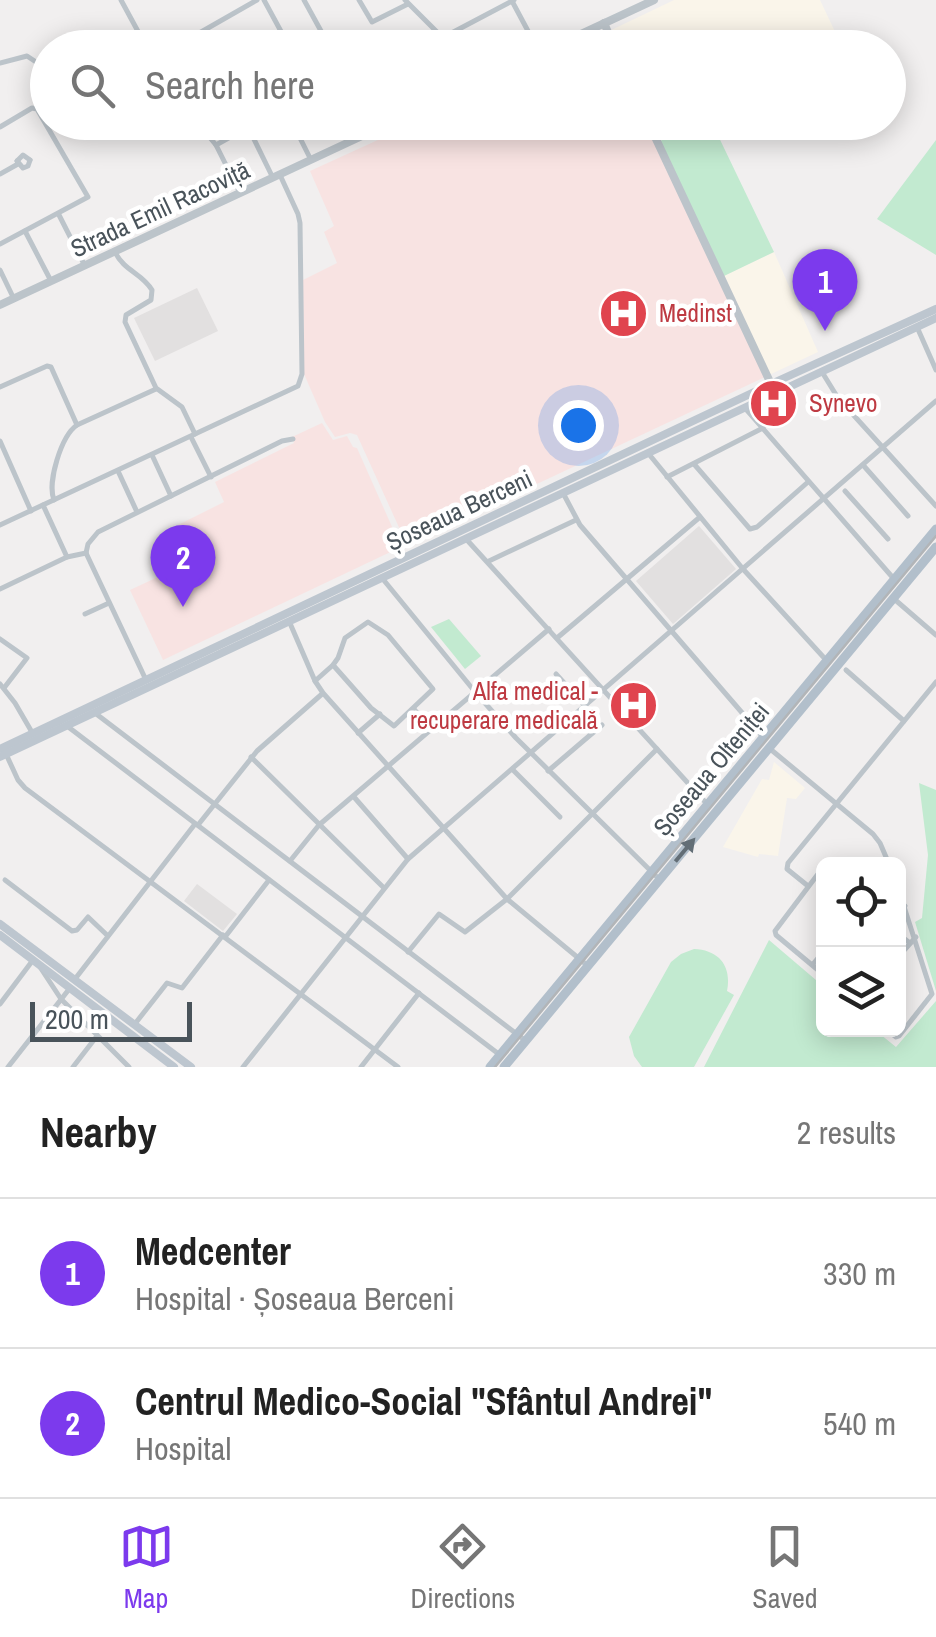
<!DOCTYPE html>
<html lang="en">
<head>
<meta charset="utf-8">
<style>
  :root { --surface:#fff; --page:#f2f2f2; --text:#222; --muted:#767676; --line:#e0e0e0; --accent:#7c3aed }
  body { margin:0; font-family:"Archivo Narrow",sans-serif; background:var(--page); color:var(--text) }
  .controls { position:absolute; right:30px; bottom:30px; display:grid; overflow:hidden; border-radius:15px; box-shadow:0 5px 25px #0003 }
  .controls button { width:90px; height:90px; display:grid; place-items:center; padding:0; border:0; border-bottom:2px solid var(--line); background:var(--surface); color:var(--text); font:50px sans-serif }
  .scale { position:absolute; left:30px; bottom:25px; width:162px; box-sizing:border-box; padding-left:10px; border:5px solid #49535a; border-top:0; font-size:28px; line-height:35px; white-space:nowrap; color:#49535a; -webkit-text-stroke:8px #fff; paint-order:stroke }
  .you { position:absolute; left:578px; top:425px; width:35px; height:35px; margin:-25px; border:8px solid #fff; border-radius:50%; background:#1a73e8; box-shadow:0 0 0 15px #1a73e833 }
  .badge { display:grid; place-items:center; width:65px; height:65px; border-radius:50%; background:var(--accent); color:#fff; font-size:32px; font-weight:700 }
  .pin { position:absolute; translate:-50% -82px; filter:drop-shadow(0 2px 5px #0008) }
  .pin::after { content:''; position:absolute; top:52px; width:35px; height:30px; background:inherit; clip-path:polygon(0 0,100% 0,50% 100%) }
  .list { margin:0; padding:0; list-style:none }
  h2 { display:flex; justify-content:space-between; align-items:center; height:130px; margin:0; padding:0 40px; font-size:42px }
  h2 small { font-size:32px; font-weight:400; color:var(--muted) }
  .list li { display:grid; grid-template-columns:65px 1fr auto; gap:30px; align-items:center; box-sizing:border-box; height:150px; padding:0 40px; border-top:2px solid var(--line) }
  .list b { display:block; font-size:38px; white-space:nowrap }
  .list p { margin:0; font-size:32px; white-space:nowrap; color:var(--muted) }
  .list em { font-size:32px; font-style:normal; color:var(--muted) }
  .icon { flex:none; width:55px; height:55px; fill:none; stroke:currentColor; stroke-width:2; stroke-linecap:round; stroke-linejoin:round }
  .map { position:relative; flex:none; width:936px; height:1067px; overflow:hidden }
  .search { position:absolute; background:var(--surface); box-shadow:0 5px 25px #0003; left:30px; right:30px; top:30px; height:110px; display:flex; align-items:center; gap:25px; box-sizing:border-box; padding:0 35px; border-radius:55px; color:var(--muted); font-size:38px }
  .sheet { height:430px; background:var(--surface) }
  nav { display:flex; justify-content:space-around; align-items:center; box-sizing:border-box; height:140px; border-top:2px solid var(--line); background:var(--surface); font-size:28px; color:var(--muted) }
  nav a { display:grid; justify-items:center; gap:5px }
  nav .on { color:var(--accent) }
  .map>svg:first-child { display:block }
</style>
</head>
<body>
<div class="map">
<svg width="936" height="1067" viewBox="0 0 936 1067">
  <rect width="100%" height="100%" fill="#f1efef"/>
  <g fill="#faf5ea">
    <path d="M674,0H820L838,38L818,48H612L605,33Z"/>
    <path d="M774,252L818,352L767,376L721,277Z"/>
    <path d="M774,762L805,788L796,799L787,798L778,856L759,854L758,857L723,847L762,779L769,780Z"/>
  </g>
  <g fill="#e2e0e0">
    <path d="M197,288L218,331L155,361L134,318Z"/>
    <path d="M699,526L736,569L673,624L636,581Z"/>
    <path d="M197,884L237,914L223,931L184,901Z"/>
  </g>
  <g fill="#f8e3e2">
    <path d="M415,123H633L646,132L650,131L765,377L407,545L357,435L350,433L335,437L325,422L304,374L303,280L337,263L324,232L334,226L310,171Z"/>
    <path d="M322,423L333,440L347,436L353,447L357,448L401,547L163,660L130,590L192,561L176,526L224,502L215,482L294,443L292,437Z"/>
  </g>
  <g fill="#c2ead0">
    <path d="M712,123L774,252L724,276L660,141L692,126L695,131Z"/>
    <path d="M936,140V255L877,219Z"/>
    <path d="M449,619L481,656L465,669L431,627Z"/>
    <path d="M919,783L936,790V991L915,922L922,918L928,855Z"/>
    <path d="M769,940L823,986L824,1030H875L896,1047L936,1001V1067H704Z"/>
    <path d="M694,949C719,950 732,966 727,991L734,995L694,1067H642L634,1056L629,1037L671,962L681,954Z"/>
  </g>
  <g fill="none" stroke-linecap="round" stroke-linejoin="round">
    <g stroke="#bcc4ca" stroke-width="5">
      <path d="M121,0L147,48"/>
      <path d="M264,0L290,48"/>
      <path d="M304,0L321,31L318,37L324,48"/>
      <path d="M359,0L372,22L408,4"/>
      <path d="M405,0L439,34L447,48"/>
      <path d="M512,1L536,46"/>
      <path d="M442,38L514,0"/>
      <path d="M173,48L257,0"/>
      <path d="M0,63L27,56L48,70"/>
      <path d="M140,122L141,124L144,122"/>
      <path d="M197,122L216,145L240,193"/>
      <path d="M292,122L311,160"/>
      <path d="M0,127L32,108L37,109L88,197L0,244"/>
      <path d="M248,127L273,178"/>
      <path d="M216,145L257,122"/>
      <path d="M17,161L23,168L28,166L30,160"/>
      <path d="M17,161L23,155L30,160"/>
      <path d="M0,174L18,164"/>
      <path d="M59,215L85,266"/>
      <path d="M25,231L51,281"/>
      <path d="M115,252C124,271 142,273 152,290L151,300L126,315L125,322L156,388L182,407L195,434"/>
      <path d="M0,270L14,299"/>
      <path d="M917,327L936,370"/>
      <path d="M822,372L838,398L936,506"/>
      <path d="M0,387L47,366L51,367L77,425C61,436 47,483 54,500"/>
      <path d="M745,408L894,579"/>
      <path d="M77,425L156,389"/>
      <path d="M191,437L211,477"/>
      <path d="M0,441L31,511"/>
      <path d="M648,453L743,569L827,661"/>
      <path d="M152,455L171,496"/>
      <path d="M694,464L750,529L757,527L808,482"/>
      <path d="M863,465L908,516"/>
      <path d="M118,471L137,512"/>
      <path d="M667,477L763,428"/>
      <path d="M845,491L888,539"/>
      <path d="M563,493L580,525L763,737"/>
      <path d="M43,505L67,557"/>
      <path d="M0,525L298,386L302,374L300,223L298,214L280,175"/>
      <path d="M467,540L707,804"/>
      <path d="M86,553L88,544L98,532L282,441L293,439"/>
      <path d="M86,553L146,680"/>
      <path d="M489,561L576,520"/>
      <path d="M382,578L476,693L516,738L660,880"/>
      <path d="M0,589L67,557L86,553"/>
      <path d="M893,598L936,635"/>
      <path d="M85,614L109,603"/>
      <path d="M289,621L315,681L323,693L507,899L588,966"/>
      <path d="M368,622L388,635L433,689L394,726L371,708L333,665L338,658L345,638Z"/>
      <path d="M557,638L700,517"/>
      <path d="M0,639L27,658L4,688"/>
      <path d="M846,670L904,721"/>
      <path d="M556,674L584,705"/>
      <path d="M315,681L333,665"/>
      <path d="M0,684L15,703L33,734"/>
      <path d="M414,709L431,730"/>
      <path d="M95,713L526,1041"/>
      <path d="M67,726L500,1055"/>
      <path d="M358,733L380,714"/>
      <path d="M769,748L873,834L880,843L889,864"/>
      <path d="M6,754L18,780L25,788L398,1067"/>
      <path d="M251,757L383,887"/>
      <path d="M513,770L560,817"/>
      <path d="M548,771L602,725"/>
      <path d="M354,797L408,859"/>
      <path d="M198,825L257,751L322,694"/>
      <path d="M290,861L319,825L549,629"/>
      <path d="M824,872L821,870L775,931L776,935L824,975"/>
      <path d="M5,880L72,931L77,930L88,917L108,936"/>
      <path d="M808,886L787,869L788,863L936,682"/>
      <path d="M898,914L905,906"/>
      <path d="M898,934L910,943"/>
      <path d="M225,937L269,880"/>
      <path d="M408,952L439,914L465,932L507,899L657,749"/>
      <path d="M898,957L916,937"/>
      <path d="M813,964L824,951"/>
      <path d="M40,967L61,999L129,1067"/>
      <path d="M75,979L195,824"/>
      <path d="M0,1004L33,960"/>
      <path d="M134,1025L167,983L182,988L223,935"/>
      <path d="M887,1030L896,1037L899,1036L932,994L898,888"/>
      <path d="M8,1067L70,988"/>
      <path d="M73,1067L97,1036"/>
      <path d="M243,1067L408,859L936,401"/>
      <path d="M361,1067L419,993"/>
    </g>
    <g stroke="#bcc4ca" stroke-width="8">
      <path d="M604,23L615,48"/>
      <path d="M534,48H543"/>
      <path d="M551,48L654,0"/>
      <path d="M648,122L771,384"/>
      <path d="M0,305L392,122"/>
    </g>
    <g stroke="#bdc6cf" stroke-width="8">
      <path d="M0,749L771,384L936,309"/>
      <path d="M0,757L936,318"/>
      <path d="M0,924L191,1067"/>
      <path d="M0,935L174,1067"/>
    </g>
    <g stroke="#b2bfcb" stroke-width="9">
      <path d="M490,1067L936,529"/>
      <path d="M504,1067L936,547"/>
    </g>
    <path stroke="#b2b5b8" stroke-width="2.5" d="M495,1067L936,536"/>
  </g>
  <defs><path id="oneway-solid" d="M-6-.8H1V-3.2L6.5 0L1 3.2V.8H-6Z" transform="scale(2.5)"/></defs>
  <use fill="#636e76" href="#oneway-solid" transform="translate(685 850) rotate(-50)"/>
  <defs>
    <symbol id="hospital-disc" viewBox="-11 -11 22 22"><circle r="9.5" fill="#e0444e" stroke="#fff"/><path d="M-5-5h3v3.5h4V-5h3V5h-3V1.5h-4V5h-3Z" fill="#fff"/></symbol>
  </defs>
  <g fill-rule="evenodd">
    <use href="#hospital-disc" x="596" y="286" width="55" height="55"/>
    <use href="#hospital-disc" x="746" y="376" width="55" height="55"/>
    <use href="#hospital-disc" x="606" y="678" width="55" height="55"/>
  </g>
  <g text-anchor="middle" stroke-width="9" stroke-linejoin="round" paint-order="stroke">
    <g font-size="25" fill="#49535a" stroke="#fff">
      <text transform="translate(160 209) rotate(-25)" y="9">Strada Emil Racoviță</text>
      <text transform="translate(459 510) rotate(-25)" y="9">Șoseaua Berceni</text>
      <text transform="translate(711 769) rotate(-50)" y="9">Șoseaua Olteniței</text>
    </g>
    <g font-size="25" fill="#be3a42" stroke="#fff" text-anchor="start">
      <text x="659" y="322">Medinst</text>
      <text x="809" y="412">Synevo</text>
      <text x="598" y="700" text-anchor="end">Alfa medical -<tspan x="598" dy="29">recuperare medicală</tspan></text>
    </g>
  </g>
</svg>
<div class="controls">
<button><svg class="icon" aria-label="locate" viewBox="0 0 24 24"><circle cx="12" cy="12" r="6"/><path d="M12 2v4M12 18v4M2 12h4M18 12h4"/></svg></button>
<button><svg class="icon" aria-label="layers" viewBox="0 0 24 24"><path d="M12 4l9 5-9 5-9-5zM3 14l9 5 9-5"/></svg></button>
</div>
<div class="scale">200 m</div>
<div class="you"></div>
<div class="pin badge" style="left:825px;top:331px">1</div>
<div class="pin badge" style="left:183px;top:607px">2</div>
<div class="search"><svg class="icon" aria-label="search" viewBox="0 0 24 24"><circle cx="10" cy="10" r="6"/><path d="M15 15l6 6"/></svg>Search here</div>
</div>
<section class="sheet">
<h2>Nearby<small>2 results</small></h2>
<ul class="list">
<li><span class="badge">1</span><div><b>Medcenter</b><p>Hospital · Șoseaua Berceni</p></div><em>330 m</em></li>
<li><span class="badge">2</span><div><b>Centrul Medico-Social &quot;Sfântul Andrei&quot;</b><p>Hospital</p></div><em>540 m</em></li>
</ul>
</section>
<nav>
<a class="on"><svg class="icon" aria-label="map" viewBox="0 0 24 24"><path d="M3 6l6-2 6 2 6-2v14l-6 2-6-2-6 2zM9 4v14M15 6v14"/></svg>Map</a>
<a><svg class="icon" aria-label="directions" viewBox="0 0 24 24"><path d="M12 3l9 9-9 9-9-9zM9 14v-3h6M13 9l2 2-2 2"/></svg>Directions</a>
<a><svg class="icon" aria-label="saved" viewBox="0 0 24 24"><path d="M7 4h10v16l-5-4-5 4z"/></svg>Saved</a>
</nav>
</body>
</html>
